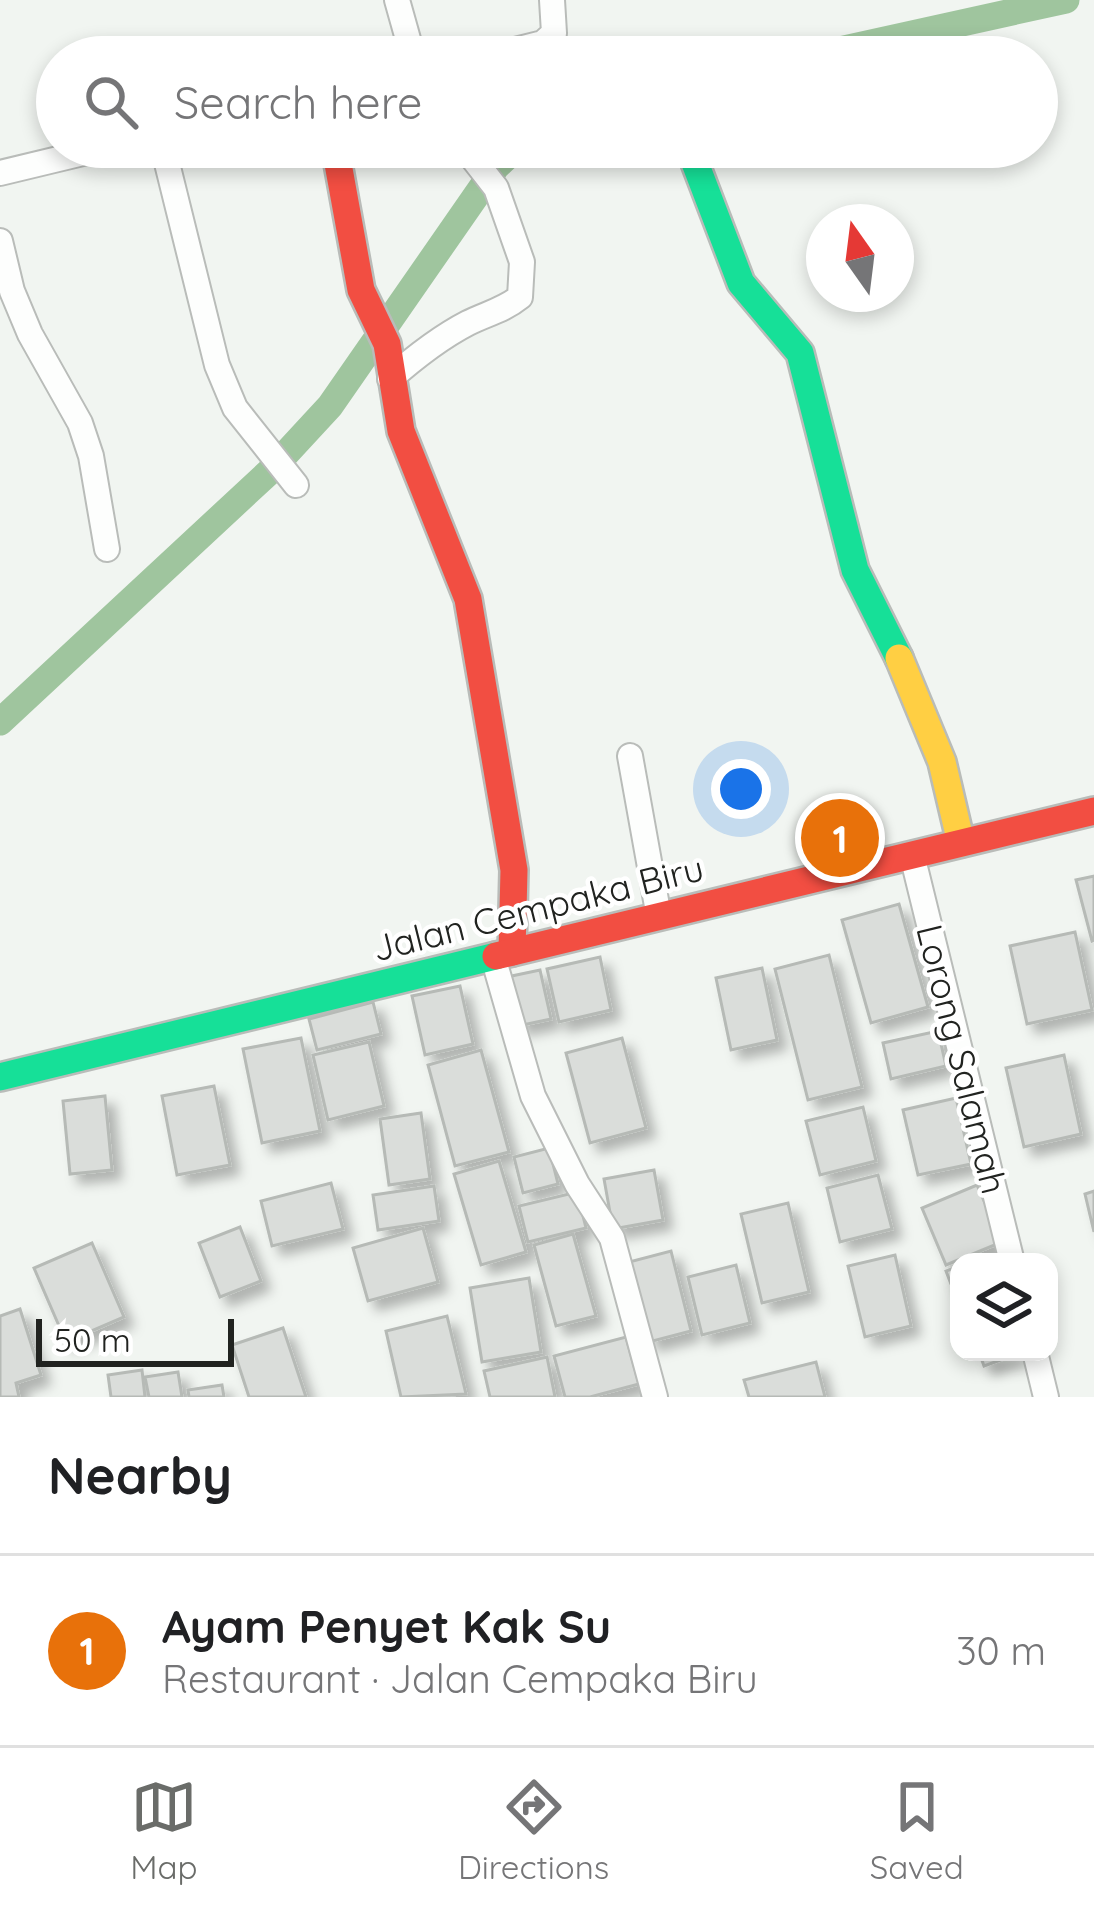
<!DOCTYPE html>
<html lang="en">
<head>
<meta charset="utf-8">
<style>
  :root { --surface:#fff; --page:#f2f2f2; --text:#202124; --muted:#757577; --line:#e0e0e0; --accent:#6a6c69 }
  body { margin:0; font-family:Quicksand,sans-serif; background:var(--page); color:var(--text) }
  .controls { position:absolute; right:36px; bottom:36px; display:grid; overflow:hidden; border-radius:24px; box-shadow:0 6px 18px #0003 }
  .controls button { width:108px; height:108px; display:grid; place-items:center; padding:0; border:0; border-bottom:3px solid var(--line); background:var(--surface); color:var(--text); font:60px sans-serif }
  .compass { position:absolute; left:806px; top:204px; width:108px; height:108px; border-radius:50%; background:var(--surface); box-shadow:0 6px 18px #0003; rotate:346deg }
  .scale { position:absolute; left:36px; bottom:30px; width:198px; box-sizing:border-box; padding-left:12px; border:6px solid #212320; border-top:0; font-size:33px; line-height:42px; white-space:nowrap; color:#212320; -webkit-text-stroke:9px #fff; paint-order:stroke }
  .you { position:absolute; left:741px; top:789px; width:42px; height:42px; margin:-30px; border:9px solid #fff; border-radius:50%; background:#1a73e8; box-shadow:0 0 0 18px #1a73e833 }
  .badge { display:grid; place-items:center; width:78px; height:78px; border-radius:50%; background:var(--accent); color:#fff; font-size:39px; font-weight:700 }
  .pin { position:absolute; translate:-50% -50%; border:6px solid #fff; box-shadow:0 3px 12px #0006 }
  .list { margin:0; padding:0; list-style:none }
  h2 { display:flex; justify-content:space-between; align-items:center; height:156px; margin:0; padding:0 48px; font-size:51px }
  h2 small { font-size:39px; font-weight:400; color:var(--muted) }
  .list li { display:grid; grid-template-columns:78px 1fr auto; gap:36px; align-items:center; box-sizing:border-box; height:192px; padding:0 48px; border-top:3px solid var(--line) }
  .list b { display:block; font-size:45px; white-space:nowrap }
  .list p { margin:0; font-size:39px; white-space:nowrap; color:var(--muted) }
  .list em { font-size:39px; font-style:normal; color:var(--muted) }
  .icon { flex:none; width:66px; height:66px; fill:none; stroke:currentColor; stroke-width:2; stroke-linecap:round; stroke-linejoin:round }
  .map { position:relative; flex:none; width:1094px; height:1397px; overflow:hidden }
  .search { position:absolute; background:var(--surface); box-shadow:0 6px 18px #0003; left:36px; right:36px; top:36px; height:132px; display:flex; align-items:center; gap:30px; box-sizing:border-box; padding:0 42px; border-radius:66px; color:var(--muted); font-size:45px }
  .sheet { height:348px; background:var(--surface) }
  nav { display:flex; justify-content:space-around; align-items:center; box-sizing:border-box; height:168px; border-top:3px solid var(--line); background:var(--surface); font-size:33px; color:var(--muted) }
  nav a { display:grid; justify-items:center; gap:6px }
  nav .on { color:var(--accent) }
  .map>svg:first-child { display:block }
</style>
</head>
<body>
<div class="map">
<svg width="1094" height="1397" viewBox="0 0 1094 1397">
  <defs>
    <filter id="shadow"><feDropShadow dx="9" dy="9" stdDeviation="6" flood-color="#0004"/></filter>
  </defs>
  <rect width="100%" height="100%" fill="#f1f5f1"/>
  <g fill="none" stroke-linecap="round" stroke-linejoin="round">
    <g stroke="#9fc59e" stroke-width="27">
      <path d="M808,57L1066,0"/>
      <path d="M0,722L269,472L330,406L496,167L517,147"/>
    </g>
  </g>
  <g fill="#daddda" stroke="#b6bab6" stroke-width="3" filter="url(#shadow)">
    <path d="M1094,876V940L1092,941L1076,880Z"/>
    <path d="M899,904L928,1007L871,1023L842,920Z"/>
    <path d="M1075,932L1092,1010L1027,1024L1010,946Z"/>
    <path d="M829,955L862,1087L808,1100L775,969Z"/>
    <path d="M600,957L611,1010L559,1022L547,969Z"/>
    <path d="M762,968L777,1040L731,1050L716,978Z"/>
    <path d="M540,970L551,1019L518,1026L507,977Z"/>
    <path d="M460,986L473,1044L425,1055L412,996Z"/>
    <path d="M373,1002L381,1034L317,1050L309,1019Z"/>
    <path d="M938,1031L946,1066L891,1079L883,1043Z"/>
    <path d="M301,1038L320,1131L262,1143L243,1049Z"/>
    <path d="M622,1038L646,1128L590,1143L566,1053Z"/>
    <path d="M369,1042L384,1106L328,1120L313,1055Z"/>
    <path d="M481,1050L509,1152L455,1166L428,1065Z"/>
    <path d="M1064,1055L1081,1134L1024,1147L1006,1068Z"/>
    <path d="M214,1086L230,1165L177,1175L162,1096Z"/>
    <path d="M105,1096L112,1170L70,1174L63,1101Z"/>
    <path d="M956,1098L971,1164L918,1175L903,1110Z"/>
    <path d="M863,1107L876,1161L820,1175L806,1121Z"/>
    <path d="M421,1113L430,1179L389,1185L380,1119Z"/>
    <path d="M549,1148L558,1184L523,1193L514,1157Z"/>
    <path d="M499,1161L526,1252L481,1265L454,1174Z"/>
    <path d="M654,1170L663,1220L613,1229L604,1179Z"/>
    <path d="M878,1175L892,1229L840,1242L827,1188Z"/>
    <path d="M331,1183L343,1229L272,1246L261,1201Z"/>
    <path d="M977,1185L1002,1242L946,1265L922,1208Z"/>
    <path d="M434,1186L439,1221L378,1230L373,1195Z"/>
    <path d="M1094,1191V1232L1085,1194Z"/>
    <path d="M577,1192L586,1228L528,1242L519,1206Z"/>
    <path d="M788,1203L809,1292L762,1303L741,1214Z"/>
    <path d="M240,1227L261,1281L220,1297L199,1243Z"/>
    <path d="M423,1228L438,1282L368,1301L353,1248Z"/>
    <path d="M573,1234L596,1316L556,1326L534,1245Z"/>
    <path d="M92,1243L124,1317L66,1342L34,1268Z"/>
    <path d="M671,1251L691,1331L649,1342L629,1262Z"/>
    <path d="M895,1255L911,1326L865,1337L848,1266Z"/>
    <path d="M736,1265L750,1323L702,1335L688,1277Z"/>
    <path d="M959,1266V1305L946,1271Z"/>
    <path d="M529,1278L541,1352L482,1362L470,1288Z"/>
    <path d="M20,1309L41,1375L16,1383L19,1397H0V1316Z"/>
    <path d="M447,1316L466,1394L401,1397L386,1331Z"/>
    <path d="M283,1328L306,1397H249L232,1345Z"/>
    <path d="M626,1337L639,1384L590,1397H565L554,1356Z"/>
    <path d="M979,1352H1019L1020,1353L984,1366Z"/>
    <path d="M547,1357L555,1397H490L484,1371Z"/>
    <path d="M816,1362L825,1397H749L744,1380Z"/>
    <path d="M142,1370L145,1397H111L108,1375Z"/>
    <path d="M178,1372L182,1397H149L145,1377Z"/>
    <path d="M222,1385L224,1397H189L188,1390Z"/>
  </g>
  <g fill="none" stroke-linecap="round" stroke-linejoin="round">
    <defs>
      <g id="street">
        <path d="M397,0L413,57"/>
        <path d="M487,57L543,43L554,33L552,0"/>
        <path d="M163,147L217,365L235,408L296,485"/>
        <path d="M0,173L108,147"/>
        <path d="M0,241L12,291L30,334L80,423L91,456L107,549"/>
        <path d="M390,379C415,357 439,338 468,323C486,314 504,310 520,297L522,262L496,188L464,147"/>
        <path d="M630,756L659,917"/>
        <path d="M912,855L1012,1262"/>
        <path d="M493,957L533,1096L577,1184L612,1238L655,1397"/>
        <path d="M1035,1352L1046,1397"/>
      </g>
      <g id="fast">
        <path d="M689,147L741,283L800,353L855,570L899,658"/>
        <path d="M0,1077L496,956"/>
      </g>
      <path id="slow" d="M899,658L942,762L961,843"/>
      <g id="jam">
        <path d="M335,147L361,290L387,344L401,431L468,599L514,870L512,952"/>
        <path d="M496,956L1094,811"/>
      </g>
    </defs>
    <use href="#street" stroke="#b9bcb9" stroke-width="28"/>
    <use href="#fast" stroke="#b9bcb9" stroke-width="32"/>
    <use href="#slow" stroke="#b9bcb9" stroke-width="32"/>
    <use href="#jam" stroke="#b9bcb9" stroke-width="32"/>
    <use href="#street" stroke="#fdfefd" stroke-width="24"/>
    <use href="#fast" stroke="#16e098" stroke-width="27"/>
    <use href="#slow" stroke="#ffcf43" stroke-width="27"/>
    <use href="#jam" stroke="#f24e42" stroke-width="27"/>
  </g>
  <g text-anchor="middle" stroke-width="9" stroke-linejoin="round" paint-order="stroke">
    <g font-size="36" fill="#212320" stroke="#fff">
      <text transform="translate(538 908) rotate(-14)" y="13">Jalan Cempaka Biru</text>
      <text transform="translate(962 1059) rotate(76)" y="13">Lorong Salamah</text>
    </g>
  </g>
</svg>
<div class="controls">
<button><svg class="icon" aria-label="layers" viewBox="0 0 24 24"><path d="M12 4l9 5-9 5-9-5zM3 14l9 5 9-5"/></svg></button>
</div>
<svg class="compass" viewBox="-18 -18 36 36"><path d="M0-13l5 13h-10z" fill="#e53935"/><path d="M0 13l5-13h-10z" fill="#757577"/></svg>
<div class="scale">50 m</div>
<div class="you"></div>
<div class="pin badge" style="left:840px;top:838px;background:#e8710a">1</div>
<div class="search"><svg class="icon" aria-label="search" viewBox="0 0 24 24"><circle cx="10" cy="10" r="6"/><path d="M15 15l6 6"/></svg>Search here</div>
</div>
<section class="sheet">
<h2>Nearby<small></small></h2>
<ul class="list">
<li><span class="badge" style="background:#e8710a">1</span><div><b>Ayam Penyet Kak Su</b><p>Restaurant · Jalan Cempaka Biru</p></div><em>30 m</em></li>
</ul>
</section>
<nav>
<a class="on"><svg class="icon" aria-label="map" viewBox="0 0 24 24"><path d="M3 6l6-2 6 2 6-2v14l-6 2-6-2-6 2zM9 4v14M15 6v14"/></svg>Map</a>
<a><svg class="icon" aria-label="directions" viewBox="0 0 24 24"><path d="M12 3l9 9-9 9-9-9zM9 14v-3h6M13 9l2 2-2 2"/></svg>Directions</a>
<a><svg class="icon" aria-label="saved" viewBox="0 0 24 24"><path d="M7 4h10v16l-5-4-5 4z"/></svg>Saved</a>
</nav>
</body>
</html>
